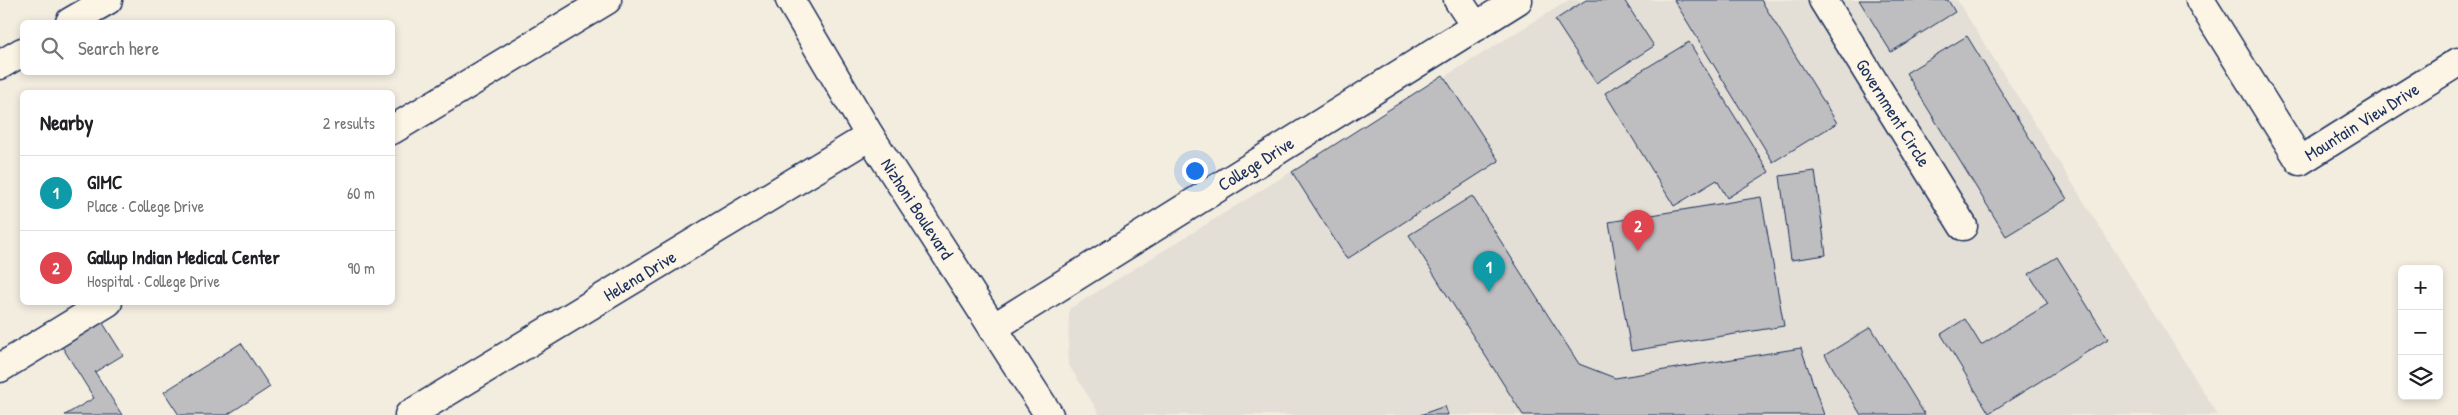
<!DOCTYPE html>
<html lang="en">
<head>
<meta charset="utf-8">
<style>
  :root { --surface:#fff; --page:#f6f6f6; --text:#202124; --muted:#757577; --line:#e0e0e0; --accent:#2563eb }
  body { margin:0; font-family:"Patrick Hand",sans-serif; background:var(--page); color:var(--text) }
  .controls { position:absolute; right:15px; bottom:15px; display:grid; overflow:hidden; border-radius:8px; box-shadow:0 2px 8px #0003 }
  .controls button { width:45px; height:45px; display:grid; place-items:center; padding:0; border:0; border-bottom:1px solid var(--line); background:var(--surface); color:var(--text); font:25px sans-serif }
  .you { position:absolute; left:1194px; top:170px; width:18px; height:18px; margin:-12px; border:4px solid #fff; border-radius:50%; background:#1a73e8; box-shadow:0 0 0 8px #1a73e833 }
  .badge { display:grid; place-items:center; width:32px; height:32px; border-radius:50%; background:var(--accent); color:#fff; font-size:16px; font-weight:700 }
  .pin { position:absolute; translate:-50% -41px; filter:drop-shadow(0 1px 2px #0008) }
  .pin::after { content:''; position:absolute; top:26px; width:18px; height:15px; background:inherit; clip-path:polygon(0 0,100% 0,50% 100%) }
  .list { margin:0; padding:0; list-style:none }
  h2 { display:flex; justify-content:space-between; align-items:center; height:65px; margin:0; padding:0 20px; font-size:21px }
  h2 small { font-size:16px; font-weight:400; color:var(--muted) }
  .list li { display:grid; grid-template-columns:32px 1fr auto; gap:15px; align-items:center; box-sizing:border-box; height:75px; padding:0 20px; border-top:1px solid var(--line) }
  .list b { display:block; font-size:19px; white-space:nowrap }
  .list p { margin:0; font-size:16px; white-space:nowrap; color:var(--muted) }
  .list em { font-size:16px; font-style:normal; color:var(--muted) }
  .icon { flex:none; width:28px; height:28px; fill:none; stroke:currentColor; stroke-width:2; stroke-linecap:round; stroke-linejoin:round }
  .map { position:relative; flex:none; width:2458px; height:415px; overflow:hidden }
  .search { position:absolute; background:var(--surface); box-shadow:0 2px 8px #0003; left:20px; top:20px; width:375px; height:55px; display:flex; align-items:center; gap:12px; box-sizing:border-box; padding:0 18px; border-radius:8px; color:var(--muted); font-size:19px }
  .panel { position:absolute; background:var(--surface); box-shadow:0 2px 8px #0003; left:20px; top:90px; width:375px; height:215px; border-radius:8px }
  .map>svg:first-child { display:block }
</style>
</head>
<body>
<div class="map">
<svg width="2458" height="415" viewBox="0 0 2458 415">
  <rect width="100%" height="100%" fill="#f3ede0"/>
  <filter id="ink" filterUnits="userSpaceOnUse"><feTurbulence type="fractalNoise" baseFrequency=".02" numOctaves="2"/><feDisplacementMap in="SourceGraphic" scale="10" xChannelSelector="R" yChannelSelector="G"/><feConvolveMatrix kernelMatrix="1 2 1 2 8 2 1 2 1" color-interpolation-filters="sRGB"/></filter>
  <g filter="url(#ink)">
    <path fill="#e3dfd6" d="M1569,0H1957L2218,415H1100L1068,364L1069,309Z"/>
    <g fill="#bebec0" stroke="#1b2f5e">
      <path d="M1586,0H1624L1654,46L1596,83L1555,20Z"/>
      <path d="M1674,0H1761L1837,123L1773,162Z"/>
      <path d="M1859,0H1948L1955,12L1891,52Z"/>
      <path d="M1967,36L2067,199L2006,236L1906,73Z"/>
      <path d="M1689,42L1769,172L1727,198L1717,180L1674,206L1605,93Z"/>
      <path d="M1443,75L1499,161L1347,259L1292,172Z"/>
      <path d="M1815,171L1826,255L1791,260L1780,176Z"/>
      <path d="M1472,196L1579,364L1615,378L1801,348L1824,415H1523L1409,235Z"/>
      <path d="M1761,197L1784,326L1631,351L1609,222Z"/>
      <path d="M2057,257L2108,339L1989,413L1941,334L1965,319L1981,345L2048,304L2029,274Z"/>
      <path d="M101,320L123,355L95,372L122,415H65L94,398L61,345Z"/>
      <path d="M1871,327L1925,415H1861L1825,355Z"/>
      <path d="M241,343L270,387L227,415H179L164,392Z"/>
      <path d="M1445,406L1448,415H1420Z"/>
    </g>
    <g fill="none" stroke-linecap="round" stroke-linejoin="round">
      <defs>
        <g id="minor">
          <path d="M790,0L870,136"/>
          <path d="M1458,0L1476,27"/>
          <path d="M1823,0L1963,226"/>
          <path d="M2200,0L2300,161L2458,62"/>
          <path d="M70,22L108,0"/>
          <path d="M0,65L22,52"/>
          <path d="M392,130L607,0"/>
          <path d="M0,368L108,302"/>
        </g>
        <g id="major">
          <path d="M993,328L1518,0"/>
          <path d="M409,415L870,136L1049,415"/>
        </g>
      </defs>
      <use href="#minor" stroke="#1b2f5e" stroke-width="31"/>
      <use href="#major" stroke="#1b2f5e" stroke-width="31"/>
      <use href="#minor" stroke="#fcf5e5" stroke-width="28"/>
      <use href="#major" stroke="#fcf5e5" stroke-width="28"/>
    </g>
  </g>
  <g text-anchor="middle" stroke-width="4.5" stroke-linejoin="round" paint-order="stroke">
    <g font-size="18" fill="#1b2f5e" stroke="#fcf5e5">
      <text transform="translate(1893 113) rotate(58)" y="6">Government Circle</text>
      <text transform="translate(2362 122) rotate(-32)" y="6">Mountain View Drive</text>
      <text transform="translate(1256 164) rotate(-32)" y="6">College Drive</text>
      <text transform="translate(917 209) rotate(57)" y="6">Nizhoni Boulevard</text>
      <text transform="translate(640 276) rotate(-31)" y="6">Helena Drive</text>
    </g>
  </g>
</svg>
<div class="controls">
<button>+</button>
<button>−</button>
<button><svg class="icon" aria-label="layers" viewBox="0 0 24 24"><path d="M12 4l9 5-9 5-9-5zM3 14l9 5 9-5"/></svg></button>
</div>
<div class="you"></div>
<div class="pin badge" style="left:1489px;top:292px;background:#0f9aa8">1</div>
<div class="pin badge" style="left:1638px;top:251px;background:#e0444e">2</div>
<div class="search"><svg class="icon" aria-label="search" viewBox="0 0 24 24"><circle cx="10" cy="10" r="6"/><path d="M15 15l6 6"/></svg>Search here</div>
<section class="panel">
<h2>Nearby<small>2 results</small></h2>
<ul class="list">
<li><span class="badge" style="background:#0f9aa8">1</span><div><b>GIMC</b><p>Place · College Drive</p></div><em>60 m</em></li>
<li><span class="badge" style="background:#e0444e">2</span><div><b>Gallup Indian Medical Center</b><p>Hospital · College Drive</p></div><em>90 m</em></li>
</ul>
</section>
</div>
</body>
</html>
